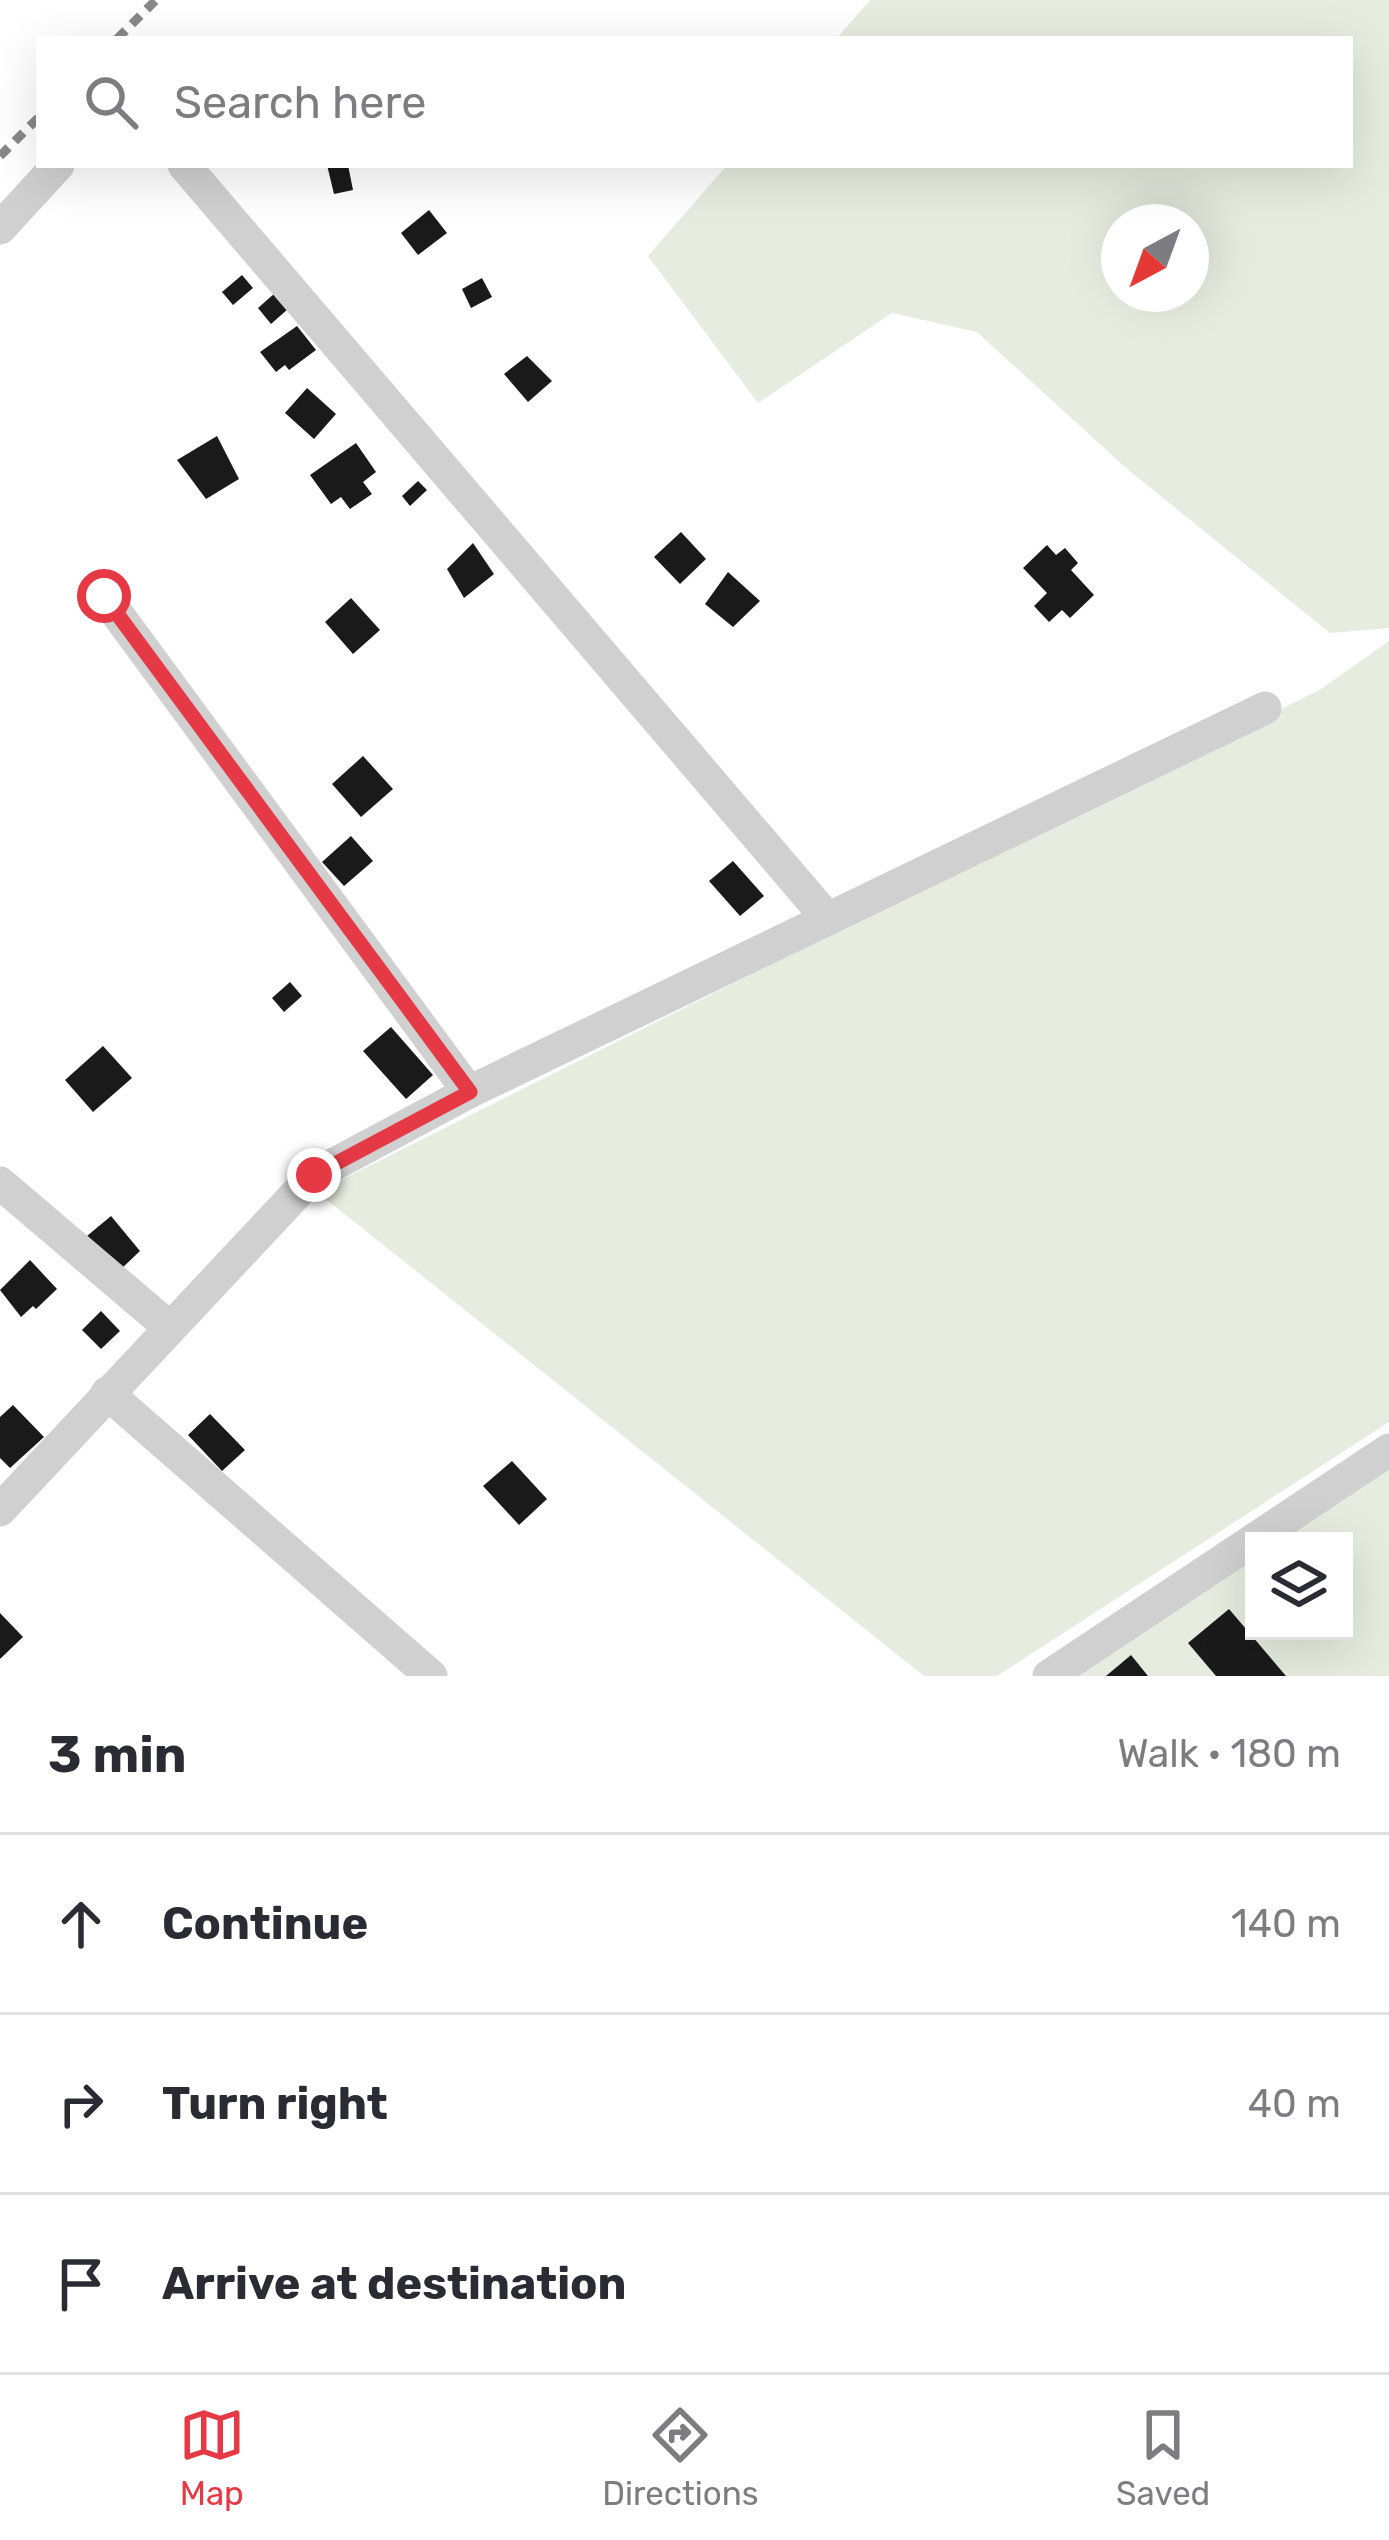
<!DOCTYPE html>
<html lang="en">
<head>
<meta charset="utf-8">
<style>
  :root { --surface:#fff; --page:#f7f7f7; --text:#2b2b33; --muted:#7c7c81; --line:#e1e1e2; --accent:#e63946 }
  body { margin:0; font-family:Rubik,sans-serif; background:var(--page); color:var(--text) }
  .controls { position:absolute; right:36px; bottom:36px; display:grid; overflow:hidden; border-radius:0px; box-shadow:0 12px 48px #0002 }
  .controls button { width:108px; height:108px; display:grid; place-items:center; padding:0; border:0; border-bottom:3px solid var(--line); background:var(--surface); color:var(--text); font:60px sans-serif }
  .compass { position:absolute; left:1101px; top:204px; width:108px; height:108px; border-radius:50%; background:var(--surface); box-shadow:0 12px 48px #0002; rotate:221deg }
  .stop { position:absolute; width:36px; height:36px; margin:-27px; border:9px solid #e63946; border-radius:50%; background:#fff }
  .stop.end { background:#e63946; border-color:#fff; box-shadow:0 3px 12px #0008 }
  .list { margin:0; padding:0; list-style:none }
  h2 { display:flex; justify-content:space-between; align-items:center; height:156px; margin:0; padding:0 48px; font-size:51px }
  h2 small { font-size:39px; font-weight:400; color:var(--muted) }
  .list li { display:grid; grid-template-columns:78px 1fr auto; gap:36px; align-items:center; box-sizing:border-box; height:180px; padding:0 48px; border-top:3px solid var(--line) }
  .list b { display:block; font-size:45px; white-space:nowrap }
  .list em { font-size:39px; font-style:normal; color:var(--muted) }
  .icon { flex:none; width:66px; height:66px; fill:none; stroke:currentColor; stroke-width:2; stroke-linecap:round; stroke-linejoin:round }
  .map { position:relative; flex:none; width:1389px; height:1676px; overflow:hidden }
  .search { position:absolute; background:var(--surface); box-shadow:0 12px 48px #0002; left:36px; right:36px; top:36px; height:132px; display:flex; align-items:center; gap:30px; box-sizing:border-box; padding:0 42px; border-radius:0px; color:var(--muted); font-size:45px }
  .sheet { height:696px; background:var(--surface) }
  nav { display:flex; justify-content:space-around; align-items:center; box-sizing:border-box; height:168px; border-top:3px solid var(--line); background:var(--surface); font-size:33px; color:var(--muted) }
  nav a { display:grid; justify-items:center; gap:6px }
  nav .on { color:var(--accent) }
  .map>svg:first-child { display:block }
</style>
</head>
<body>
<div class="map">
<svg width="1389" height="1676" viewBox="0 0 1389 1676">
  <rect width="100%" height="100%" fill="#fff"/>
  <g fill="#e6ecdf" fill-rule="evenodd">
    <path d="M870,0H1389V628L1330,633L1126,468L977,332L892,313L758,403L648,256L727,165H1350V39H836ZM1119,222H1191V294H1119Z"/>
    <path d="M1389,641V1422L997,1676H924L317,1192L1321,689Z"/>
    <path d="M1389,1469V1676H1078L1254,1559V1631H1344V1541H1281Z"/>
  </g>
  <g fill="#1a1a1a">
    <path d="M327,165H348L353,190L334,194Z"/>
    <path d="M429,210L447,233L418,255L401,233Z"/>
    <path d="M242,275L253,288L233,305L222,292Z"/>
    <path d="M482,278L492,297L471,308L462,289Z"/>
    <path d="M275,293L288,309L271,324L258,308Z"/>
    <path d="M297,326L316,350L289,370L285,365L276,372L260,352Z"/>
    <path d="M527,356L552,381L528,402L504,374Z"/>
    <path d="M307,388L336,414L314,439L285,413Z"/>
    <path d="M217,436L239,479L206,499L177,460Z"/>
    <path d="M356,443L376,472L363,482L372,494L350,509L341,497L331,504L310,475Z"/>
    <path d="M418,481L427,490L410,506L402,496Z"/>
    <path d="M681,532L706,559L680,584L654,557Z"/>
    <path d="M473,543L494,574L464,598L447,569Z"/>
    <path d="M1047,545L1056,555L1065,548L1078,563L1071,570L1094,595L1070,618L1062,610L1049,622L1034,606L1047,593L1023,568Z"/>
    <path d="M728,572L760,601L733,627L705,604Z"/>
    <path d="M351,598L380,630L353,654L325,622Z"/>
    <path d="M363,756L393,789L361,817L332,784Z"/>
    <path d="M351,836L373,861L344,886L322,862Z"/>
    <path d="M733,861L764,896L740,916L709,881Z"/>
    <path d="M290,982L302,996L284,1012L272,998Z"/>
    <path d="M391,1027L433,1075L406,1099L363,1051Z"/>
    <path d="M103,1046L132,1078L93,1112L65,1080Z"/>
    <path d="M111,1216L140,1251L119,1271L87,1236Z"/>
    <path d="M30,1260L57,1289L36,1309L33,1306L21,1317L0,1290Z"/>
    <path d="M101,1311L120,1331L101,1349L82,1330Z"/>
    <path d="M13,1405L44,1437L10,1468L0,1458V1417Z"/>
    <path d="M210,1414L245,1450L222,1471L188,1435Z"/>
    <path d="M512,1461L547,1499L519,1525L483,1486Z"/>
    <path d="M1229,1609L1286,1676H1216L1188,1643Z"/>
    <path d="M0,1613L23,1637L0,1659Z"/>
    <path d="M1131,1655L1148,1676H1106Z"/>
  </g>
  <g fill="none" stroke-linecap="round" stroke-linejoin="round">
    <g stroke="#d0d0d0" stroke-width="33">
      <path d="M184,165L828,919"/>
      <path d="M0,228L58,165"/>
      <path d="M104,596L469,1092"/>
      <path d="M0,1183L169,1327"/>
      <path d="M107,1393L431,1676"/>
      <path d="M0,1510L314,1175L469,1092L1265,708"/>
      <path d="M1049,1676L1389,1450"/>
    </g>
    <g stroke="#888" stroke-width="9" stroke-dasharray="12 9" stroke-linecap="butt">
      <path d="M117,39L156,0"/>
      <path d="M0,156L39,117"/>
    </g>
  </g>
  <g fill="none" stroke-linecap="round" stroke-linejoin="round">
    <path stroke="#e63946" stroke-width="15" d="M104,596L470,1092L314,1175"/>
  </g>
</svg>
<div class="controls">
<button><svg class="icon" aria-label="layers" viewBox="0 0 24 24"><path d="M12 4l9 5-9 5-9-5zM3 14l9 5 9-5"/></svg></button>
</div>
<svg class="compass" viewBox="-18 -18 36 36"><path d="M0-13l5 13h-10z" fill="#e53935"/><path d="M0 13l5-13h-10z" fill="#7c7c81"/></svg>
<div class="stop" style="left:104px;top:596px"></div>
<div class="stop end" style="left:314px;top:1175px"></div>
<div class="search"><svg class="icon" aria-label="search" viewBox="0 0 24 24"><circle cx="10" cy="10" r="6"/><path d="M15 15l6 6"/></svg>Search here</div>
</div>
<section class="sheet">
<h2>3 min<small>Walk · 180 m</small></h2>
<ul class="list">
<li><svg class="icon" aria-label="ahead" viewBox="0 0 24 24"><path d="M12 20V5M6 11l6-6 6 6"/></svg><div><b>Continue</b></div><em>140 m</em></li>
<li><svg class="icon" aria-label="right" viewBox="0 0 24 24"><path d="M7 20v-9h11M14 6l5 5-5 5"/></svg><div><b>Turn right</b></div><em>40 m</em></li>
<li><svg class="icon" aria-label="arrive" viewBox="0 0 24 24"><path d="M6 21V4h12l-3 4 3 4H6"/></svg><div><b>Arrive at destination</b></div></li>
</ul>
</section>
<nav>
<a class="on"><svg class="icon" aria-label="map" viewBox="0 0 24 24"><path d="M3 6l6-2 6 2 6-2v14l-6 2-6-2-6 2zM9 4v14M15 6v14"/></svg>Map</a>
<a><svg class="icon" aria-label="directions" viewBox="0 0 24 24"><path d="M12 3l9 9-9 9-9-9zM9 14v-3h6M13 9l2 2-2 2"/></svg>Directions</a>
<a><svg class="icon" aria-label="saved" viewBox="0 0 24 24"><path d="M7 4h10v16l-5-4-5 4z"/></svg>Saved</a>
</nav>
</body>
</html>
